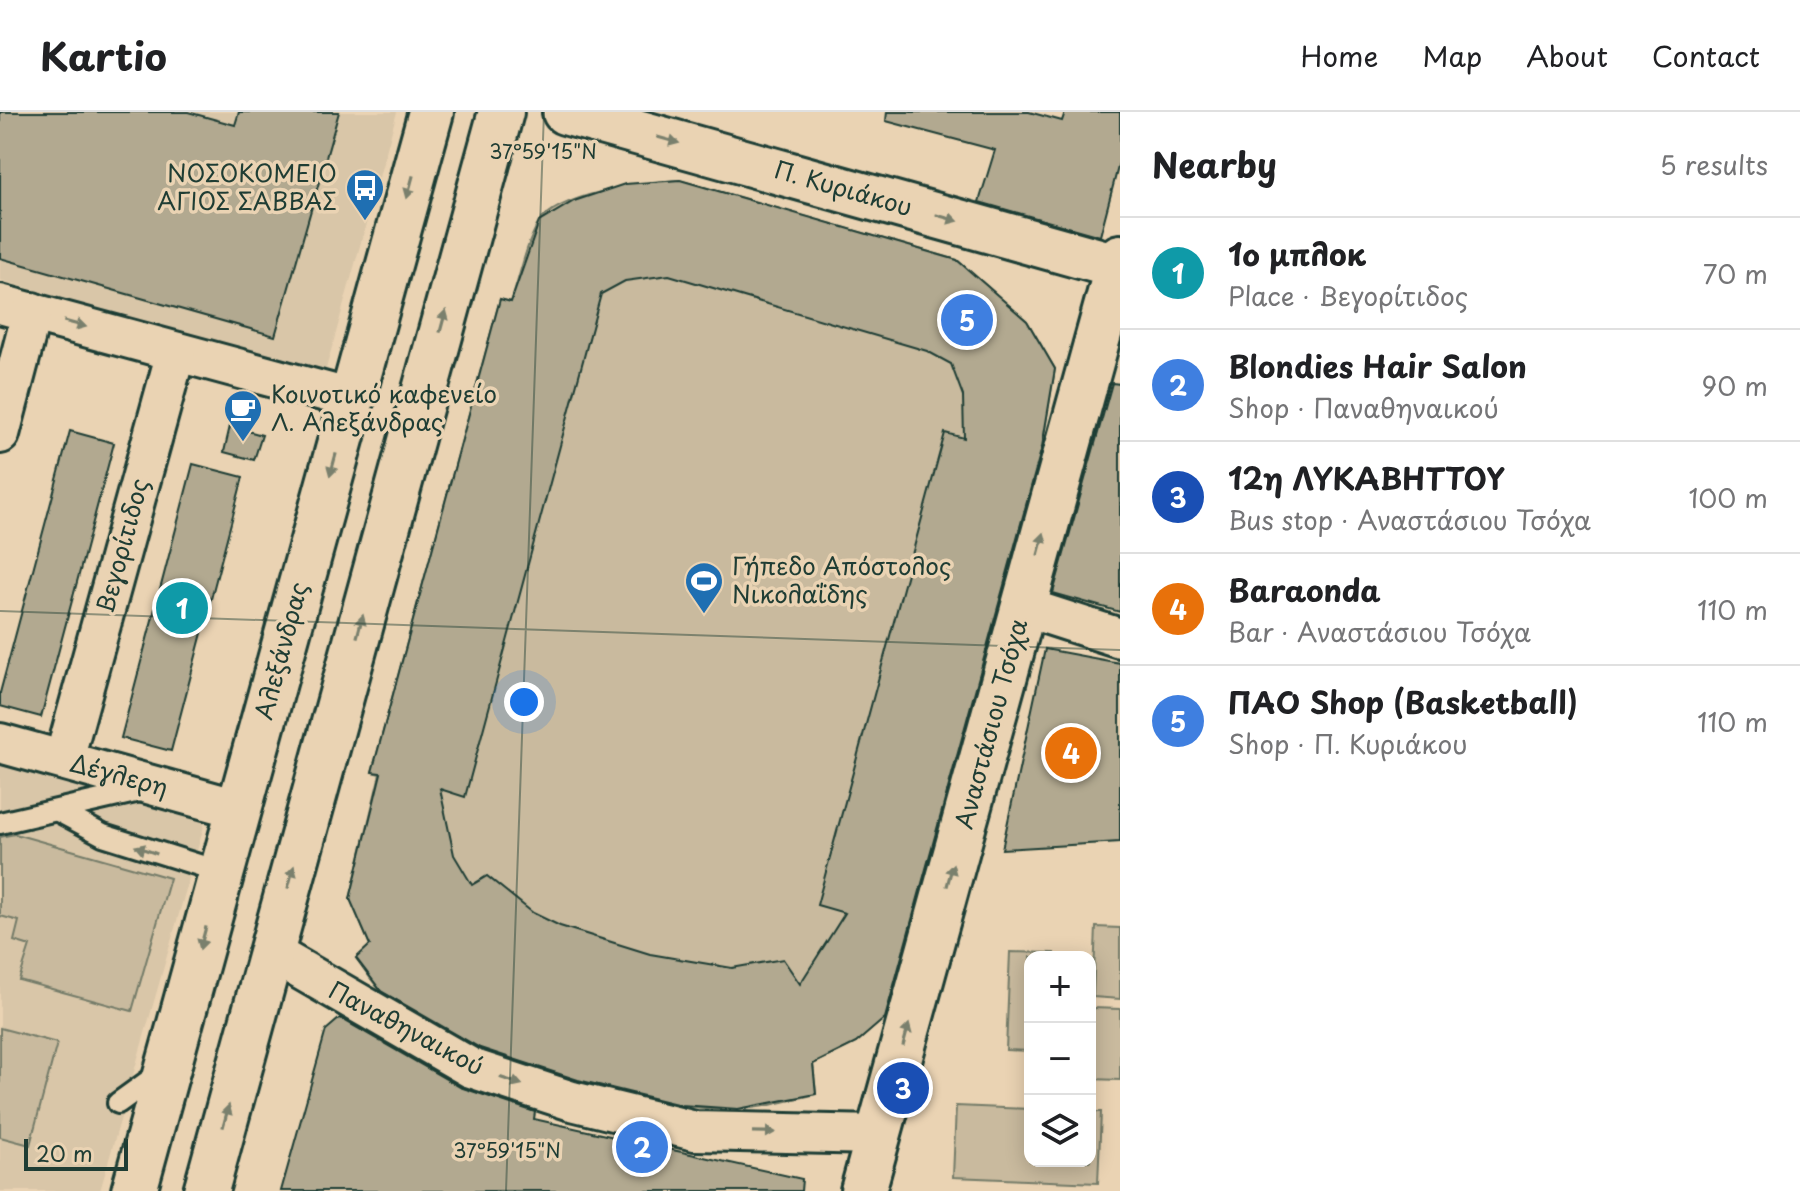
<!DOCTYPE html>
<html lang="en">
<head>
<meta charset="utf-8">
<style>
  :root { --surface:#fff; --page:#f2f2f2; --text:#202124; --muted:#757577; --line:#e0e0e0; --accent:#1f6fb2 }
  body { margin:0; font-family:"Playpen Sans",sans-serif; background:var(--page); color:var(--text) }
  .controls { position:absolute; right:24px; bottom:24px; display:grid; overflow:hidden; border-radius:16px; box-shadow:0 4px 20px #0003 }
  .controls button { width:72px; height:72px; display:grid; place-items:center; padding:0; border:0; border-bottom:2px solid var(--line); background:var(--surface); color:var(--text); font:40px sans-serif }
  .scale { position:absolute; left:24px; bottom:20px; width:104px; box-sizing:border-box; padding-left:8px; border:4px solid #1f3d34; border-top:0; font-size:22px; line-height:28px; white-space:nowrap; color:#1f3d34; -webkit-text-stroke:6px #ead3b3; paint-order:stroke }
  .you { position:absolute; left:524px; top:590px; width:28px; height:28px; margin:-20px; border:6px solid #fff; border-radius:50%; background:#1a73e8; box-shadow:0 0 0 12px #1a73e833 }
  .badge { display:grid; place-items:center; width:52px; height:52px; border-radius:50%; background:var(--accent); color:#fff; font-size:26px; font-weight:700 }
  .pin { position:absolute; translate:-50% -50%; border:4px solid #fff; box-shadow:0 2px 8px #0006 }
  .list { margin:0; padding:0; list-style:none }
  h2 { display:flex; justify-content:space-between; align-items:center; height:104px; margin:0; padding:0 32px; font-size:34px }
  h2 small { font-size:26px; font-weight:400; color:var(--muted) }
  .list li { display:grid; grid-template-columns:52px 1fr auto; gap:24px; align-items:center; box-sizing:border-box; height:112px; padding:0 32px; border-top:2px solid var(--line) }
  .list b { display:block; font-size:30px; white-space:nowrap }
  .list p { margin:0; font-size:26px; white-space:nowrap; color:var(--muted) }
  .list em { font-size:26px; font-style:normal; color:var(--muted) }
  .icon { flex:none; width:44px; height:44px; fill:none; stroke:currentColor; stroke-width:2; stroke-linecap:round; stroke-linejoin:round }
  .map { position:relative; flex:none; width:1120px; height:1079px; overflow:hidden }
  header { display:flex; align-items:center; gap:48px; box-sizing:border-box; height:112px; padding:0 40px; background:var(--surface); border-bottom:2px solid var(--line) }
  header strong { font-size:38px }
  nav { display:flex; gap:44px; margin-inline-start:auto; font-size:28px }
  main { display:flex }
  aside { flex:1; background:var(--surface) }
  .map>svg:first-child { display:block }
</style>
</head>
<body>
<header>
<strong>Kartio</strong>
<nav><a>Home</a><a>Map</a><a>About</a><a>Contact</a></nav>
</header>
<main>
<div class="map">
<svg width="1120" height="1079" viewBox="0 0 1120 1079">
  <rect width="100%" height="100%" fill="#ead3b3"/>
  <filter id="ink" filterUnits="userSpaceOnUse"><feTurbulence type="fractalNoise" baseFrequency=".0125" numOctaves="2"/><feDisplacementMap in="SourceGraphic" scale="16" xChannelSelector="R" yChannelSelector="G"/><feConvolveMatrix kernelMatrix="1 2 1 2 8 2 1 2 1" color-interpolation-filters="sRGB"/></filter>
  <g filter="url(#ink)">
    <g fill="#d9c6a8">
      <path d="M0,0H397L324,264L0,168Z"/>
      <path d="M0,651L206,707L100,1079H0Z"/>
    </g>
    <g fill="#c9ba9e" stroke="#747c69" stroke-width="2">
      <path d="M679,68L957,148L1027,209L1055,257L1040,346L1049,350L921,821L910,819L889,902L856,931L813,952L816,982C791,988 765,996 738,997C637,999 464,950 386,884C374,874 365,858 356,846L370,833L350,787L380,662L372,660L500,187L511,190C520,165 525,134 538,112C557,81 646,70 679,68Z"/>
      <path d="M15,722L170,766L132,899L19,868L30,834L14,829L19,809L0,804V725Z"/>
      <path d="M1096,815L1120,816V887L1093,885Z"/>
      <path d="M1010,840L1055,841V845H1030V939L1006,938Z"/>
      <path d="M1092,896L1120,897V968L1090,967Z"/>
      <path d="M0,916L57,931L30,1033L0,1025Z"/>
      <path d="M956,994L1030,997V1049H1090V1000H1101L1098,1071L953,1065Z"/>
    </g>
    <g fill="#b2a990" stroke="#1f3d34" stroke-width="2" fill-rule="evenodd">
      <path d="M0,0H188L235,13L239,0H339L275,224L0,146Z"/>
      <path d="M887,0H1029L1062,9L1065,0H1120V47L1100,124L979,90L995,38L886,9Z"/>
      <path d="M680,68L957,148L1027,209L1055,257L1042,335L885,906L856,931L813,952L816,982L738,997L681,993L578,968L480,936L381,879L356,846L370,833L350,787L381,661L372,660L500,187L511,190L539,110L574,89L625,72ZM669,163L927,239L951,252L963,284L964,326L945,321L817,793L845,801L800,872L783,847L732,856L650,842L560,814L533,801L487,764L472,773L454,743L440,677L465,685L601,182L625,169Z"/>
      <path d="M1112,271L1120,272V500L1053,481Z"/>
      <path d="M230,314L262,323L254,348L224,340Z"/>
      <path d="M70,319L114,331L41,605L0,594V581Z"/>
      <path d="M193,352L243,365L171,639L121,626Z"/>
      <path d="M1045,537L1120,551V730L1002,737Z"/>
      <path d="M340,906L460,975L535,1000L534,1007L802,1067L801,1079H281L326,918Z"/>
    </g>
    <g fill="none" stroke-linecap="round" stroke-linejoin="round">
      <defs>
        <g id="lane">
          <path d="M58,699L103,723L221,760"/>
          <path d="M0,711L144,678"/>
          <path d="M118,991L161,960"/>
        </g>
        <g id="street">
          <path d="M0,192L352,287"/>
          <path d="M0,322L32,200"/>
          <path d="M1024,495L1120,526"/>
          <path d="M69,629L176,240"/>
          <path d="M0,631L238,697"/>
          <path d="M270,840L471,956L572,989L695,1019L878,1023"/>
        </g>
        <g id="secondary">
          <path d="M565,0L1120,155"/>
          <path d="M863,1079L1120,145"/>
        </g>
        <g id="primary">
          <path d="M134,1079L431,0"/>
          <path d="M206,1079L501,0"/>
        </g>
      </defs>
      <use href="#lane" stroke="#1f3d34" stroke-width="26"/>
      <use href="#street" stroke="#1f3d34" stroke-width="44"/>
      <use href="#secondary" stroke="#1f3d34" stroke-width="50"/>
      <use href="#primary" stroke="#1f3d34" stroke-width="50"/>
      <use href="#lane" stroke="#ead3b3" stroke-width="20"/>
      <use href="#street" stroke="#ead3b3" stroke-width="38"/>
      <use href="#secondary" stroke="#ead3b3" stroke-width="44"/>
      <use href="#primary" stroke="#ead3b3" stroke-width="44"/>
    </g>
    <defs><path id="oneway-solid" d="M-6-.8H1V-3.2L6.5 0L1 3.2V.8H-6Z" transform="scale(2)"/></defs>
    <g fill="#7a806d">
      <use href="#oneway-solid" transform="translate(668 28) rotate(16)"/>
      <use href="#oneway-solid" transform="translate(410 75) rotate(105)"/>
      <use href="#oneway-solid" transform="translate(947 106) rotate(16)"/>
      <use href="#oneway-solid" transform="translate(443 209) rotate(-75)"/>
      <use href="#oneway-solid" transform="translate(75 212) rotate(15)"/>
      <use href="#oneway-solid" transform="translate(333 353) rotate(105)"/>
      <use href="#oneway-solid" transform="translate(1041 432) rotate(-75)"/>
      <use href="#oneway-solid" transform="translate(360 514) rotate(-75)"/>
      <use href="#oneway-solid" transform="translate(146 738) rotate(-161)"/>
      <use href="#oneway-solid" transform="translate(950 763) rotate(-75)"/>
      <use href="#oneway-solid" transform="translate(291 765) rotate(-75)"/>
      <use href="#oneway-solid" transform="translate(203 826) rotate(105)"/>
      <use href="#oneway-solid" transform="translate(906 923) rotate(-75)"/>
      <use href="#oneway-solid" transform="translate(511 969) rotate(18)"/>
      <use href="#oneway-solid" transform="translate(226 1004) rotate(-75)"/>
      <use href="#oneway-solid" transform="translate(764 1020) rotate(1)"/>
    </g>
  </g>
  <path fill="none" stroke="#1f3d34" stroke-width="2" stroke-opacity="0.45" d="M0,499L1120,538M506,1079L544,0"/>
  <defs>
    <symbol id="bus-pin" viewBox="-11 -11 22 30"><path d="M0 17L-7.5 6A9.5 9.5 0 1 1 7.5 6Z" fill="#1f6fb2" stroke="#ead3b3"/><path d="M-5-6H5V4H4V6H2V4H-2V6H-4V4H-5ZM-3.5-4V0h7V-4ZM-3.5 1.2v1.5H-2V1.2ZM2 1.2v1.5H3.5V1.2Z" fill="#fff"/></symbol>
    <symbol id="cafe-pin" viewBox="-11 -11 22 30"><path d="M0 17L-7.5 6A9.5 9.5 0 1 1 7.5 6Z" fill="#1f6fb2" stroke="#ead3b3"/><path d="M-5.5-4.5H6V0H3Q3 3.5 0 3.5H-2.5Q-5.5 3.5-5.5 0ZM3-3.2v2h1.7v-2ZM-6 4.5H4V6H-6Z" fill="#fff"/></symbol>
    <symbol id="stadium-pin" viewBox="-11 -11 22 30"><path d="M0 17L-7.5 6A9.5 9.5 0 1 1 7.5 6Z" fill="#1f6fb2" stroke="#ead3b3"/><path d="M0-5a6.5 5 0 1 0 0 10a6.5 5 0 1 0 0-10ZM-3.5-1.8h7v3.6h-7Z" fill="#fff"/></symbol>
  </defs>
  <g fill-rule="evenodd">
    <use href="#bus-pin" x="343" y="54" width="44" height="60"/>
    <use href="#cafe-pin" x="221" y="275" width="44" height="60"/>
    <use href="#stadium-pin" x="682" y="447" width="44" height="60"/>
  </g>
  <g text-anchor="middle" stroke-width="7" stroke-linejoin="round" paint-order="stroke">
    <g font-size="24" fill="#1f3d34" stroke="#ead3b3" text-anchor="start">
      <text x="337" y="70" text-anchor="end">ΝΟΣΟΚΟΜΕΙΟ<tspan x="337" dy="28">ΑΓΙΟΣ ΣΑΒΒΑΣ</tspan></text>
      <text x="271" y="291">Κοινοτικό καφενείο<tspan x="271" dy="28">Λ. Αλεξάνδρας</tspan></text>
      <text x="732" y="463">Γήπεδο Απόστολος<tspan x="732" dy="28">Νικολαΐδης</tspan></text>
    </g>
    <g font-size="24" fill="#1f3d34" stroke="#ead3b3">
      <text transform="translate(843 77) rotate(16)" y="8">Π. Κυριάκου</text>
      <text transform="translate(123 434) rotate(-75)" y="8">Βεγορίτιδος</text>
      <text transform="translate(282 539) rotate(-75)" y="8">Αλεξάνδρας</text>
      <text transform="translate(992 612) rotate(-75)" y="8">Αναστάσιου Τσόχα</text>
      <text transform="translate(119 664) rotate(15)" y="8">Δέγλερη</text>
      <text transform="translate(406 917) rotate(28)" y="8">Παναθηναικού</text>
    </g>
  </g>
  <g font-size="20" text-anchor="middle" fill="#1f3d34" stroke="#ead3b3" stroke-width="7" stroke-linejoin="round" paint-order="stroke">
    <text x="543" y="47">37°59'15"N</text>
    <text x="507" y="1046">37°59'15"N</text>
  </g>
</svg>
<div class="controls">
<button>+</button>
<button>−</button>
<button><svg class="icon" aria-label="layers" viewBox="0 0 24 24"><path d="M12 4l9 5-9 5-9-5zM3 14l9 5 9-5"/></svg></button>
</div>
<div class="scale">20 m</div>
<div class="you"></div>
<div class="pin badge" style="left:182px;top:496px;background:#0f9aa8">1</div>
<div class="pin badge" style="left:642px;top:1035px;background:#3f7fe0">2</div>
<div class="pin badge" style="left:903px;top:976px;background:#1a4fb4">3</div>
<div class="pin badge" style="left:1071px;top:641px;background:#e8710a">4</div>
<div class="pin badge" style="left:967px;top:208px;background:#3f7fe0">5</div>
</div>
<aside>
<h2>Nearby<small>5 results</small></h2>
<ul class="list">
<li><span class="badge" style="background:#0f9aa8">1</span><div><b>1ο μπλοκ</b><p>Place · Βεγορίτιδος</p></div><em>70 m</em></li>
<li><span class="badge" style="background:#3f7fe0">2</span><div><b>Blondies Hair Salon</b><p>Shop · Παναθηναικού</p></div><em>90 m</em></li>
<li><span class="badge" style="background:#1a4fb4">3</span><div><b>12η ΛΥΚΑΒΗΤΤΟΥ</b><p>Bus stop · Αναστάσιου Τσόχα</p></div><em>100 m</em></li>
<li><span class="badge" style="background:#e8710a">4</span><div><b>Baraonda</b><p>Bar · Αναστάσιου Τσόχα</p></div><em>110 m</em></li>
<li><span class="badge" style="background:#3f7fe0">5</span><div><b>ΠΑΟ Shop (Basketball)</b><p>Shop · Π. Κυριάκου</p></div><em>110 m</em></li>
</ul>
</aside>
</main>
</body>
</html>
